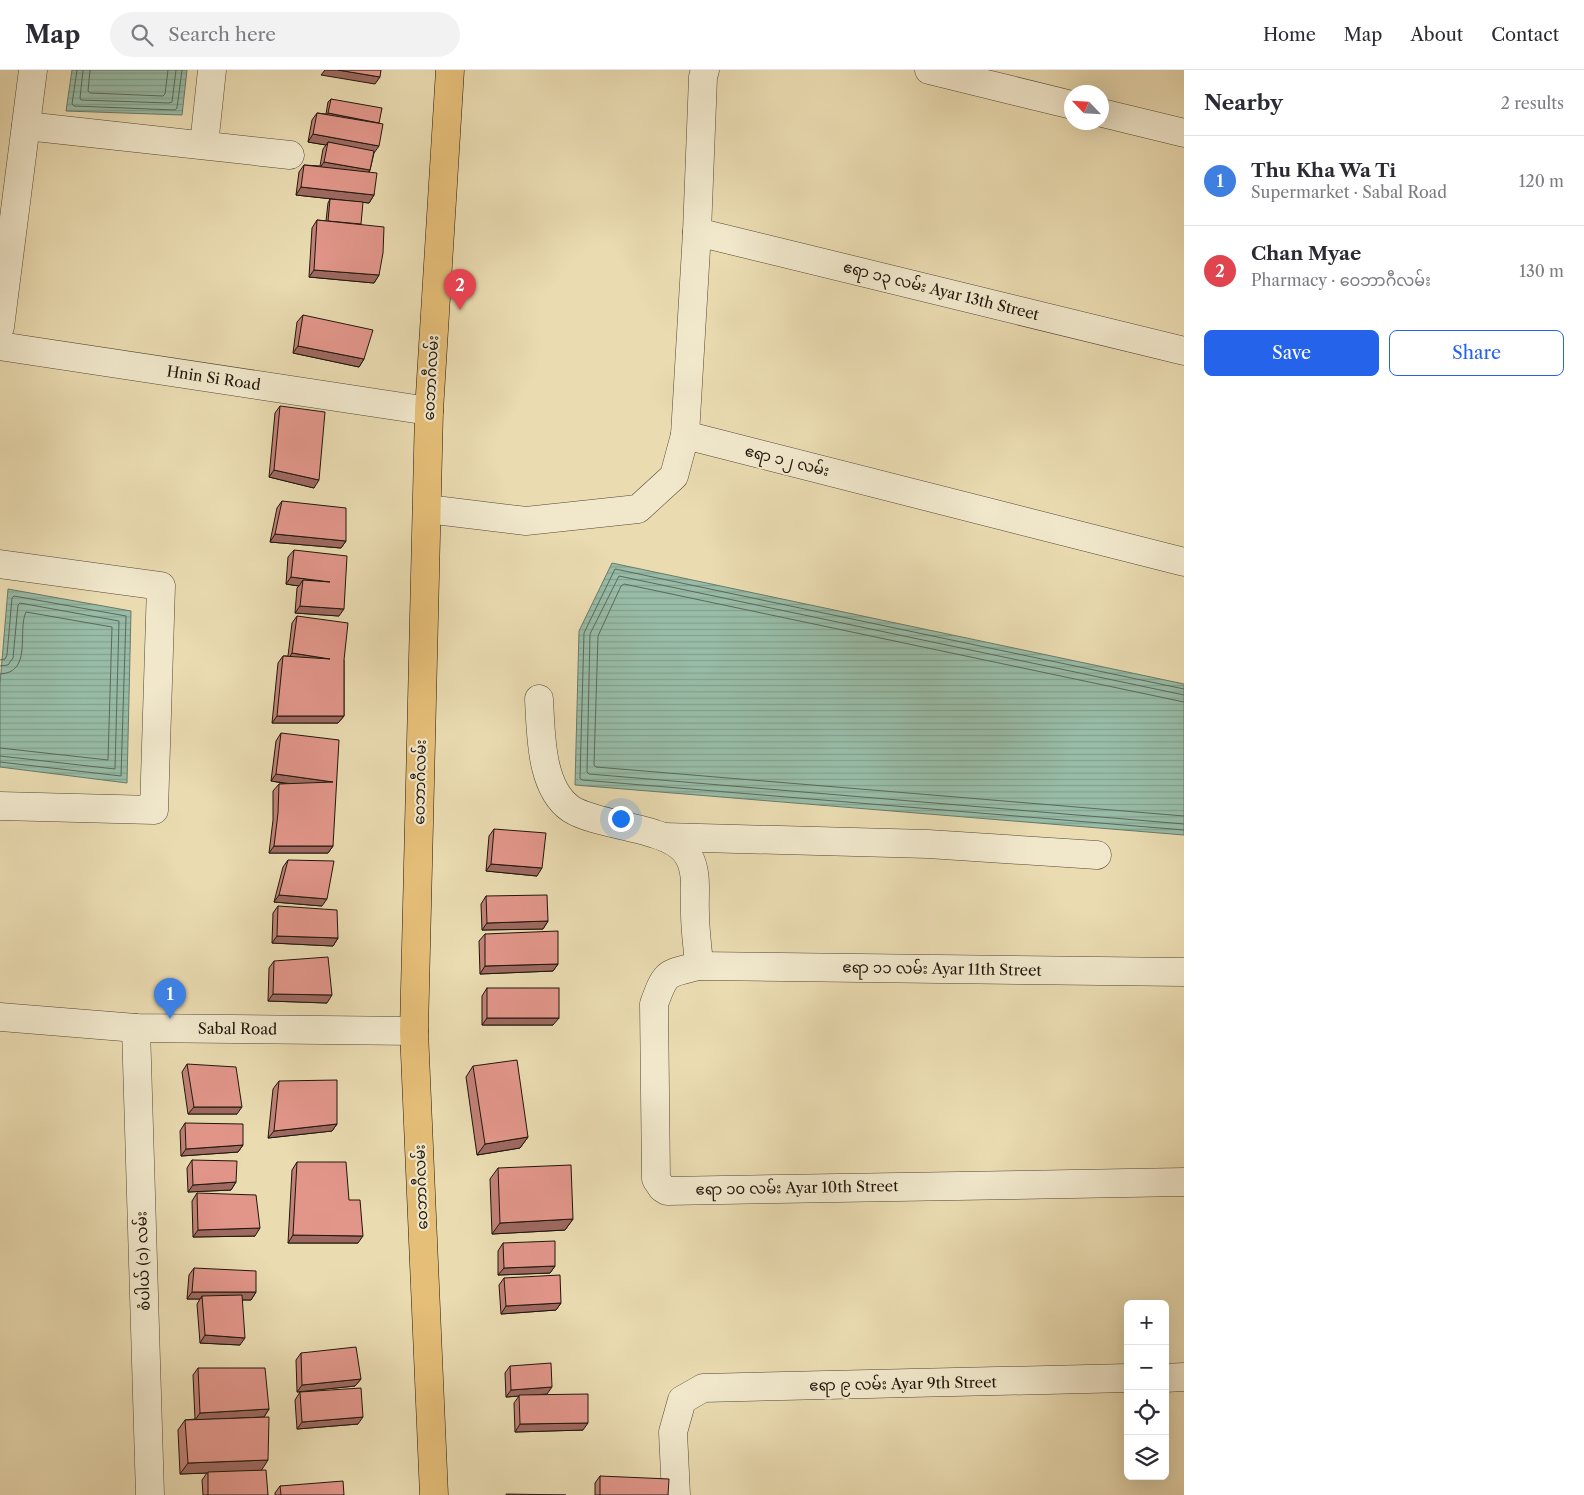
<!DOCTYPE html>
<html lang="en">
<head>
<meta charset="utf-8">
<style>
  :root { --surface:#fff; --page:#f2f2f3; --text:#2b2b33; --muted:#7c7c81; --line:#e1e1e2; --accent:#2563eb }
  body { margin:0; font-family:"Libre Caslon Text","Noto Sans Myanmar",serif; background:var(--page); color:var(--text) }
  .controls { position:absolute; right:15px; bottom:15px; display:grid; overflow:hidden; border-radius:8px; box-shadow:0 5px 20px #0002 }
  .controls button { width:45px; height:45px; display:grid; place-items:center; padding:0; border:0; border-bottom:1px solid var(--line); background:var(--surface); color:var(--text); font:25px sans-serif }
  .compass { position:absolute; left:1064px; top:15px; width:45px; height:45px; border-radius:50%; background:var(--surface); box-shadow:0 5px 20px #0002; rotate:295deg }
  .you { position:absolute; left:620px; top:748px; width:18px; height:18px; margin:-12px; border:4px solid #fff; border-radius:50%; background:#1a73e8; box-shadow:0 0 0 8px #1a73e833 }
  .badge { display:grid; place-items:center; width:32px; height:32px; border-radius:50%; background:var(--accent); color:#fff; font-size:16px; font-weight:700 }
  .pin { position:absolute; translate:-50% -41px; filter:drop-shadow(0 1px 2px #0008) }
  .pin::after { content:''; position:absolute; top:26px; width:18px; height:15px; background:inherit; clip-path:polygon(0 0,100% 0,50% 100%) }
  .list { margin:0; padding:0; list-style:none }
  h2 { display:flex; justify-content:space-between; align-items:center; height:65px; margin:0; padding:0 20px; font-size:21px }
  h2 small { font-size:16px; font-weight:400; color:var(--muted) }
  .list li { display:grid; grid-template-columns:32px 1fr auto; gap:15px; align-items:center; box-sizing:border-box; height:90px; padding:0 20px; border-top:1px solid var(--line) }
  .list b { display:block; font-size:19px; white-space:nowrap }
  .list p { margin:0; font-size:16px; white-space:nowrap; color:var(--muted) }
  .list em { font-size:16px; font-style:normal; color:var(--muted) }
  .actions { display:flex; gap:10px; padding:15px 20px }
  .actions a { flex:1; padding:11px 0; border:1px solid var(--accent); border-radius:8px; text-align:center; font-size:18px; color:var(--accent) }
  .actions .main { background:var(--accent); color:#fff }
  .icon { flex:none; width:28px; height:28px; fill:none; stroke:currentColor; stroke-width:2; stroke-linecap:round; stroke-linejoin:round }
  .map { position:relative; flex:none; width:1184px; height:1425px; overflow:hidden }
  header { display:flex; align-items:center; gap:30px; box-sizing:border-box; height:70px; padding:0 25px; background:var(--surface); border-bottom:1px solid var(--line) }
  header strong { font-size:24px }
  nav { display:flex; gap:28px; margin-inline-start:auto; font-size:18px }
  .search { width:350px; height:45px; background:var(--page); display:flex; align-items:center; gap:12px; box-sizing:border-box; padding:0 18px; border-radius:28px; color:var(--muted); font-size:19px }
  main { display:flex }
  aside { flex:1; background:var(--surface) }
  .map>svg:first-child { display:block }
</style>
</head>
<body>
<header>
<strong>Map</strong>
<div class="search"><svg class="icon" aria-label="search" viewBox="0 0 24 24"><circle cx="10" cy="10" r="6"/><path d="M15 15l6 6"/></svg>Search here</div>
<nav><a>Home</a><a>Map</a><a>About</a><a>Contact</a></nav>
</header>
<main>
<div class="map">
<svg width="1184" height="1425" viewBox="0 0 1184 1425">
  <defs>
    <pattern id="water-rules" width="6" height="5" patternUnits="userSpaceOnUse" patternTransform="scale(1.25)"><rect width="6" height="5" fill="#98bca7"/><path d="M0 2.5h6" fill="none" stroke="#83a18f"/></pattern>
  </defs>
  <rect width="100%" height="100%" fill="#eadbb1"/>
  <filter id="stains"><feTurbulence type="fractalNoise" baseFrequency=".004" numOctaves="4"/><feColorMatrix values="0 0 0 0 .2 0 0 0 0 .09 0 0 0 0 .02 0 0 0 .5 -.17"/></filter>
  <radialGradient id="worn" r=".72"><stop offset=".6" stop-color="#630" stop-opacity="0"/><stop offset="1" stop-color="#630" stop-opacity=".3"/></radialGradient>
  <g fill="url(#water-rules)" stroke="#687a69">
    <path d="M72,0H187L182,45L66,41Z"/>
    <path d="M612,493L1184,614V765L575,715L579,561Z"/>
    <path d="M8,519L131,541L127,713L0,697V614Z"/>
  </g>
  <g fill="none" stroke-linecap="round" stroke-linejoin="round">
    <g stroke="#5c695a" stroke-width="1">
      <path d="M77,0L72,34L74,36L175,40L177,38L182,0"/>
      <path d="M83,0L80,28L81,30L169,33L172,32L176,0"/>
      <path d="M90,0L88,21L90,23L163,26L165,24L168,0"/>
      <path d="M0,590L5,589L7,585L12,528L14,526L126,546L121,706L0,692"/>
      <path d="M0,596L8,595L13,588L18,535L20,533L119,551L115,699L0,686"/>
      <path d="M0,604C33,603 17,561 26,542L112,557L108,690L0,678"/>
      <path d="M1184,619L615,499L584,563L580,708L582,710L1184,760"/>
      <path d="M1184,625L619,506L590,564L587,702L589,704L1184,754"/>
      <path d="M1184,632L624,514L621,516L598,566L594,695L596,697L1184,746"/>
    </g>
    <defs>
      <g id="minor">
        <path d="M929,0L1072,35"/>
        <path d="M1102,43L1184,63"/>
        <path d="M26,56L290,85"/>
        <path d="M204,75L212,0"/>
        <path d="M697,162L1184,281"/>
        <path d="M0,257L33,0"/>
        <path id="s1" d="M0,276L429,341"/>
        <path d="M685,365L697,162L703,7L705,0"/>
        <path d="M427,439L526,451L638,439L674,406L685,365L1184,492"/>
        <path d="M0,494L161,516L154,740L0,736"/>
        <path d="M539,629C541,663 540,718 571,739C589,751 633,756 655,764C668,768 682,774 689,787C698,804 694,824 695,843C695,861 698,879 699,896"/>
        <path d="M664,767L928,774L1097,785"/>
        <path d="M1184,902L699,896C666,904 666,901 654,934L656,1109L662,1118L667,1121L1184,1112"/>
        <path id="s2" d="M0,947L136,958L414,961"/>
        <path d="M136,958L150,1425"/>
        <path d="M1165,1308L1184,1307"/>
        <path d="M676,1425L673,1362L682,1330L703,1318L1128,1308"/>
      </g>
      <path id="primary" d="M434,1425L414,961L429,341L450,0"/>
    </defs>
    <use href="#minor" stroke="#524735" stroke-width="29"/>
    <use href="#primary" stroke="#1f160c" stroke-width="29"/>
    <use href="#minor" stroke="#f1e8cc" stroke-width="28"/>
    <use href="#primary" stroke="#e5be78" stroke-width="28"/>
  </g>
  <g fill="#c28177" stroke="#1f160c">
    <path d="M331,29L379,53L374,83L370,100L369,102L374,125L369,133L296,125L299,102L304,95L320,96L323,79L326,75L308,72L312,50L317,43L326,44L328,32Z"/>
    <path d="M330,129L361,154L379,205L374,213L309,207L312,158L317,150L326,151L328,133Z"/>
    <path d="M303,245L364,289L359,297L293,283L297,252Z"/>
    <path d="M280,336L314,418L269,407L275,343Z"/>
    <path d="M282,431L346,471L341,478L270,472L277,438Z"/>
    <path d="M294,480L339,546L295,543L297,518L299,516L286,514L288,487Z"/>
    <path d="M297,546L344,590V646L338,653H272L278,593L283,586H288L292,553Z"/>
    <path d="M281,663L333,776L328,783H269L273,750V721L279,714H288L271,711L276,671Z"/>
    <path d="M494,759L537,806L486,801L489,766Z"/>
    <path d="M288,790L322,836L274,832L283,797Z"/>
    <path d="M486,826L548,851L543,859L482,860L481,834Z"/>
    <path d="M278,836L338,868L333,876L272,873L273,843Z"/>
    <path d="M485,864L558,894L553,901L480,904L479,871Z"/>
    <path d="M274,891L327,933L268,931L269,898Z"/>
    <path d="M487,918L553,955H482V926Z"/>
    <path d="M187,994L237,1044H188L182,1002Z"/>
    <path d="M473,996L528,1067L520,1078L477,1085L466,1007Z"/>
    <path d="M279,1011L337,1054L332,1061L268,1068L273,1019Z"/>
    <path d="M185,1053L243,1075L238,1082L181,1086L180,1061Z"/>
    <path d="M192,1090L236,1112L231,1120L188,1122L187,1098Z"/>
    <path d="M297,1092L349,1130L358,1173H288L292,1100Z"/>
    <path d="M498,1098L573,1149L565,1160L492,1164L490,1109Z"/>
    <path d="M197,1123L255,1166L193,1167L192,1131Z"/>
    <path d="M503,1173L555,1196L550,1203L498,1205V1181Z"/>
    <path d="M194,1198L256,1222L251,1230H242L240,1275L200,1273L197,1234L200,1229H187L189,1205Z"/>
    <path d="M504,1208L561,1233L556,1240L501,1244L499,1215Z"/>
    <path d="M301,1283L361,1309L355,1316L297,1322L296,1290Z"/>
    <path d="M510,1296L547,1324L533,1325L583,1360L515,1362L514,1333L519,1326L506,1327L505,1303Z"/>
    <path d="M198,1298L269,1339L264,1347L261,1400L268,1425H203L202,1410L207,1403L180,1404L178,1360L185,1350L195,1349L193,1305Z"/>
    <path d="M300,1322L358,1354L297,1359L295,1330Z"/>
    <path d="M600,1406L668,1425H595V1413Z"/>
    <path d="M280,1416L344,1425H275V1423Z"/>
  </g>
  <g fill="#9e6961" stroke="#1f160c">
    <path d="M325,0H338L380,7L375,14L321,5Z"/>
    <path d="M328,43L379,53L376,56L325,47Z"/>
    <path d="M313,64L379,76L374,83L328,72L326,75L308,72Z"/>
    <path d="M324,92L370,100L365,107L319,99Z"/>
    <path d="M301,117L374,125L369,133L296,125Z"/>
    <path d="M314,200L379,205L374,213L309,207Z"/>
    <path d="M298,276L364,289L359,297L293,283Z"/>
    <path d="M274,400L319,410L314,418L269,407Z"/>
    <path d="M275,464L346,471L341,478L270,472Z"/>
    <path d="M291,507L330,512L303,510L299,516L286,514Z"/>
    <path d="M300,536L344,539L339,546L295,543Z"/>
    <path d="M292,583L330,589L287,591Z"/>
    <path d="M277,646H344L338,653H272Z"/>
    <path d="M276,704L333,712L328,719L271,711Z"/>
    <path d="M274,776H333L328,783H269Z"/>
    <path d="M491,794L542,798L537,806L486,801Z"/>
    <path d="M279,825L327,829L322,836L274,832Z"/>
    <path d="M548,851L543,859L482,860L487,853Z"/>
    <path d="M277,866L338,868L333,876L272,873Z"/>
    <path d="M558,894L553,901L480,904L485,896Z"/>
    <path d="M273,924L332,925L327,933L268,931Z"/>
    <path d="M487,948H559L553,955H482Z"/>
    <path d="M194,1037H242L237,1044H188Z"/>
    <path d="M337,1054L332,1061L268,1068L274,1061Z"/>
    <path d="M528,1067L520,1078L477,1085L485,1074Z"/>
    <path d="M243,1075L238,1082L181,1086L186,1079Z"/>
    <path d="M236,1112L231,1120L188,1122L193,1115Z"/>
    <path d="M573,1149L565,1160L492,1164L500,1153Z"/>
    <path d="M260,1158L255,1166L193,1167L198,1160Z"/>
    <path d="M293,1165L363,1166L358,1173H288Z"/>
    <path d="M555,1196L550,1203L498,1205L504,1198Z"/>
    <path d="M192,1222H256L251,1230L202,1229V1226L200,1229H187Z"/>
    <path d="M561,1233L556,1240L501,1244L506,1236Z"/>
    <path d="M205,1265L245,1268L240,1275L200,1273Z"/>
    <path d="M361,1309L355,1316L297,1322L302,1315Z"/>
    <path d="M552,1317L547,1324L506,1327L511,1320Z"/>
    <path d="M269,1339L264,1347L195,1350L200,1343Z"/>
    <path d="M363,1347L358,1354L297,1359L302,1352Z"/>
    <path d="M588,1353L583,1360L515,1362L520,1354Z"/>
    <path d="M268,1390L261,1401L180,1404L188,1393Z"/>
  </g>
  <g fill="#e2968a" stroke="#1f160c">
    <path d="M338,0H381L380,7Z"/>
    <path d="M331,29L382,38L379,53L328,43Z"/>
    <path d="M317,43L383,54L379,76L313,64Z"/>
    <path d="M328,72L374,81L370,100L324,92Z"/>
    <path d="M304,95L377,103L374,125L301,117Z"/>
    <path d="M330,129L363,132L361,154L328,151Z"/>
    <path d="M317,150L384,157L383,183L379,205L314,200Z"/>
    <path d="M303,245L373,260L364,289L298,276Z"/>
    <path d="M280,336L325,342L319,410L274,400Z"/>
    <path d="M282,431L346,438V471L275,464Z"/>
    <path d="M294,480L347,486L344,539L300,536L303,510L330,512L291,507Z"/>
    <path d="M297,546L348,553L344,590V646H277L283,586L330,589L292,583Z"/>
    <path d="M281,663L339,670L333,776H274L278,743L279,714L333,712L276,704Z"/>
    <path d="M494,759L546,763L542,798L491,794Z"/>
    <path d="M288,790L334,791L327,829L279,825Z"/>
    <path d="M547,825L548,851L487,853L486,826Z"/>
    <path d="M278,836L337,840L338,868L277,866Z"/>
    <path d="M558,861V894L485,896V864Z"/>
    <path d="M328,887L332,925L273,924L274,891Z"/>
    <rect x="487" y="918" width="72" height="30"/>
    <path d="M517,990L528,1067L485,1074L473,996Z"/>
    <path d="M187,994L236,997L242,1037H194Z"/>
    <path d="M337,1010V1054L274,1061L279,1011Z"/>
    <path d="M185,1053L243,1054V1075L186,1079Z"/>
    <path d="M192,1090L237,1091L236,1112L193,1115Z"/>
    <path d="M297,1092H346L349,1130H360L363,1166L293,1165Z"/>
    <path d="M571,1095L573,1149L500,1153L498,1098Z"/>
    <path d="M197,1123L256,1125L260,1158L198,1160Z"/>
    <path d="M555,1171V1196L504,1198L503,1173Z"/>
    <path d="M194,1198L256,1201V1222H192Z"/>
    <path d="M560,1205L561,1233L506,1236L504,1208Z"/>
    <path d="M242,1225L245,1268L205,1265L202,1226Z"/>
    <path d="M356,1277L361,1309L302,1315L301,1283Z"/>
    <path d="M551,1293L552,1317L511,1320L510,1296Z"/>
    <path d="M198,1298H265L269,1339L200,1343Z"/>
    <path d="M361,1318L363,1347L302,1352L300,1322Z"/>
    <path d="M588,1324V1353L520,1354L519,1325Z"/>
    <path d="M269,1347L268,1390L188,1393L185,1350Z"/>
    <path d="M266,1400L268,1425H208V1402Z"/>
    <path d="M600,1406L669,1409L668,1425H600Z"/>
    <path d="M343,1411L344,1425H281L280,1416Z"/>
    <path d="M506,1424L566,1425H506Z"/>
  </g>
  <g text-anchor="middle" stroke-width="4.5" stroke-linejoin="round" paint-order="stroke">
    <g font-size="15" fill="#1f160c" stroke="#f1e8cc">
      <text transform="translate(941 221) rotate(14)" y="5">ဧရာ ၁၃ လမ်း Ayar 13th Street</text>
      <text dy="5" stroke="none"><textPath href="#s1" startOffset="216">Hnin Si Road</textPath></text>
      <text transform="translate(431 308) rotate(-87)" y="5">ဝေဘာဂီလမ်း</text>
      <text transform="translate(787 391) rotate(14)" y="5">ဧရာ ၁၂ လမ်း</text>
      <text transform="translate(420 712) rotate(-89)" y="5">ဝေဘာဂီလမ်း</text>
      <text transform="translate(942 899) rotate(1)" y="5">ဧရာ ၁၁ လမ်း Ayar 11th Street</text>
      <text dy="5" stroke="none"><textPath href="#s2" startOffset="238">Sabal Road</textPath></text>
      <text transform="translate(421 1117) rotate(-92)" y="5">ဝေဘာဂီလမ်း</text>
      <text transform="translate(797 1118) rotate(-1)" y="5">ဧရာ ၁၀ လမ်း Ayar 10th Street</text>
      <text transform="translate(143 1191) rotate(-92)" y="5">စံပါယ် (၁) လမ်း</text>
      <text transform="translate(903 1314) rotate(-1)" y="5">ဧရာ ၉ လမ်း Ayar 9th Street</text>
    </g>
  </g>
  <rect width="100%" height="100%" filter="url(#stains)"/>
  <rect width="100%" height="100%" fill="url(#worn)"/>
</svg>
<div class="controls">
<button>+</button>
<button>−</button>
<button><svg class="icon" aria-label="locate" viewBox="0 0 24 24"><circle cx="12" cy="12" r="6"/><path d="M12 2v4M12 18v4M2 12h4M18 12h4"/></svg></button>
<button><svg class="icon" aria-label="layers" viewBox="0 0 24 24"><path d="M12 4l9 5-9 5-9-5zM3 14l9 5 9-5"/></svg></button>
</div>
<svg class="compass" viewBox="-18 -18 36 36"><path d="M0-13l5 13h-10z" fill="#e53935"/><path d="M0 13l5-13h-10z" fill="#7c7c81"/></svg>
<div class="you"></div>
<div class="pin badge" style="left:170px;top:949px;background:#3f7fe0">1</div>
<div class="pin badge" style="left:460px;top:240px;background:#e0444e">2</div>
</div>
<aside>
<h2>Nearby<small>2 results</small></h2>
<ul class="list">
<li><span class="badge" style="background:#3f7fe0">1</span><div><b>Thu Kha Wa Ti</b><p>Supermarket · Sabal Road</p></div><em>120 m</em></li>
<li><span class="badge" style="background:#e0444e">2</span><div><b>Chan Myae</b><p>Pharmacy · ဝေဘာဂီလမ်း</p></div><em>130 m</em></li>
</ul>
<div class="actions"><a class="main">Save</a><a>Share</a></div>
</aside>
</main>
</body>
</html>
